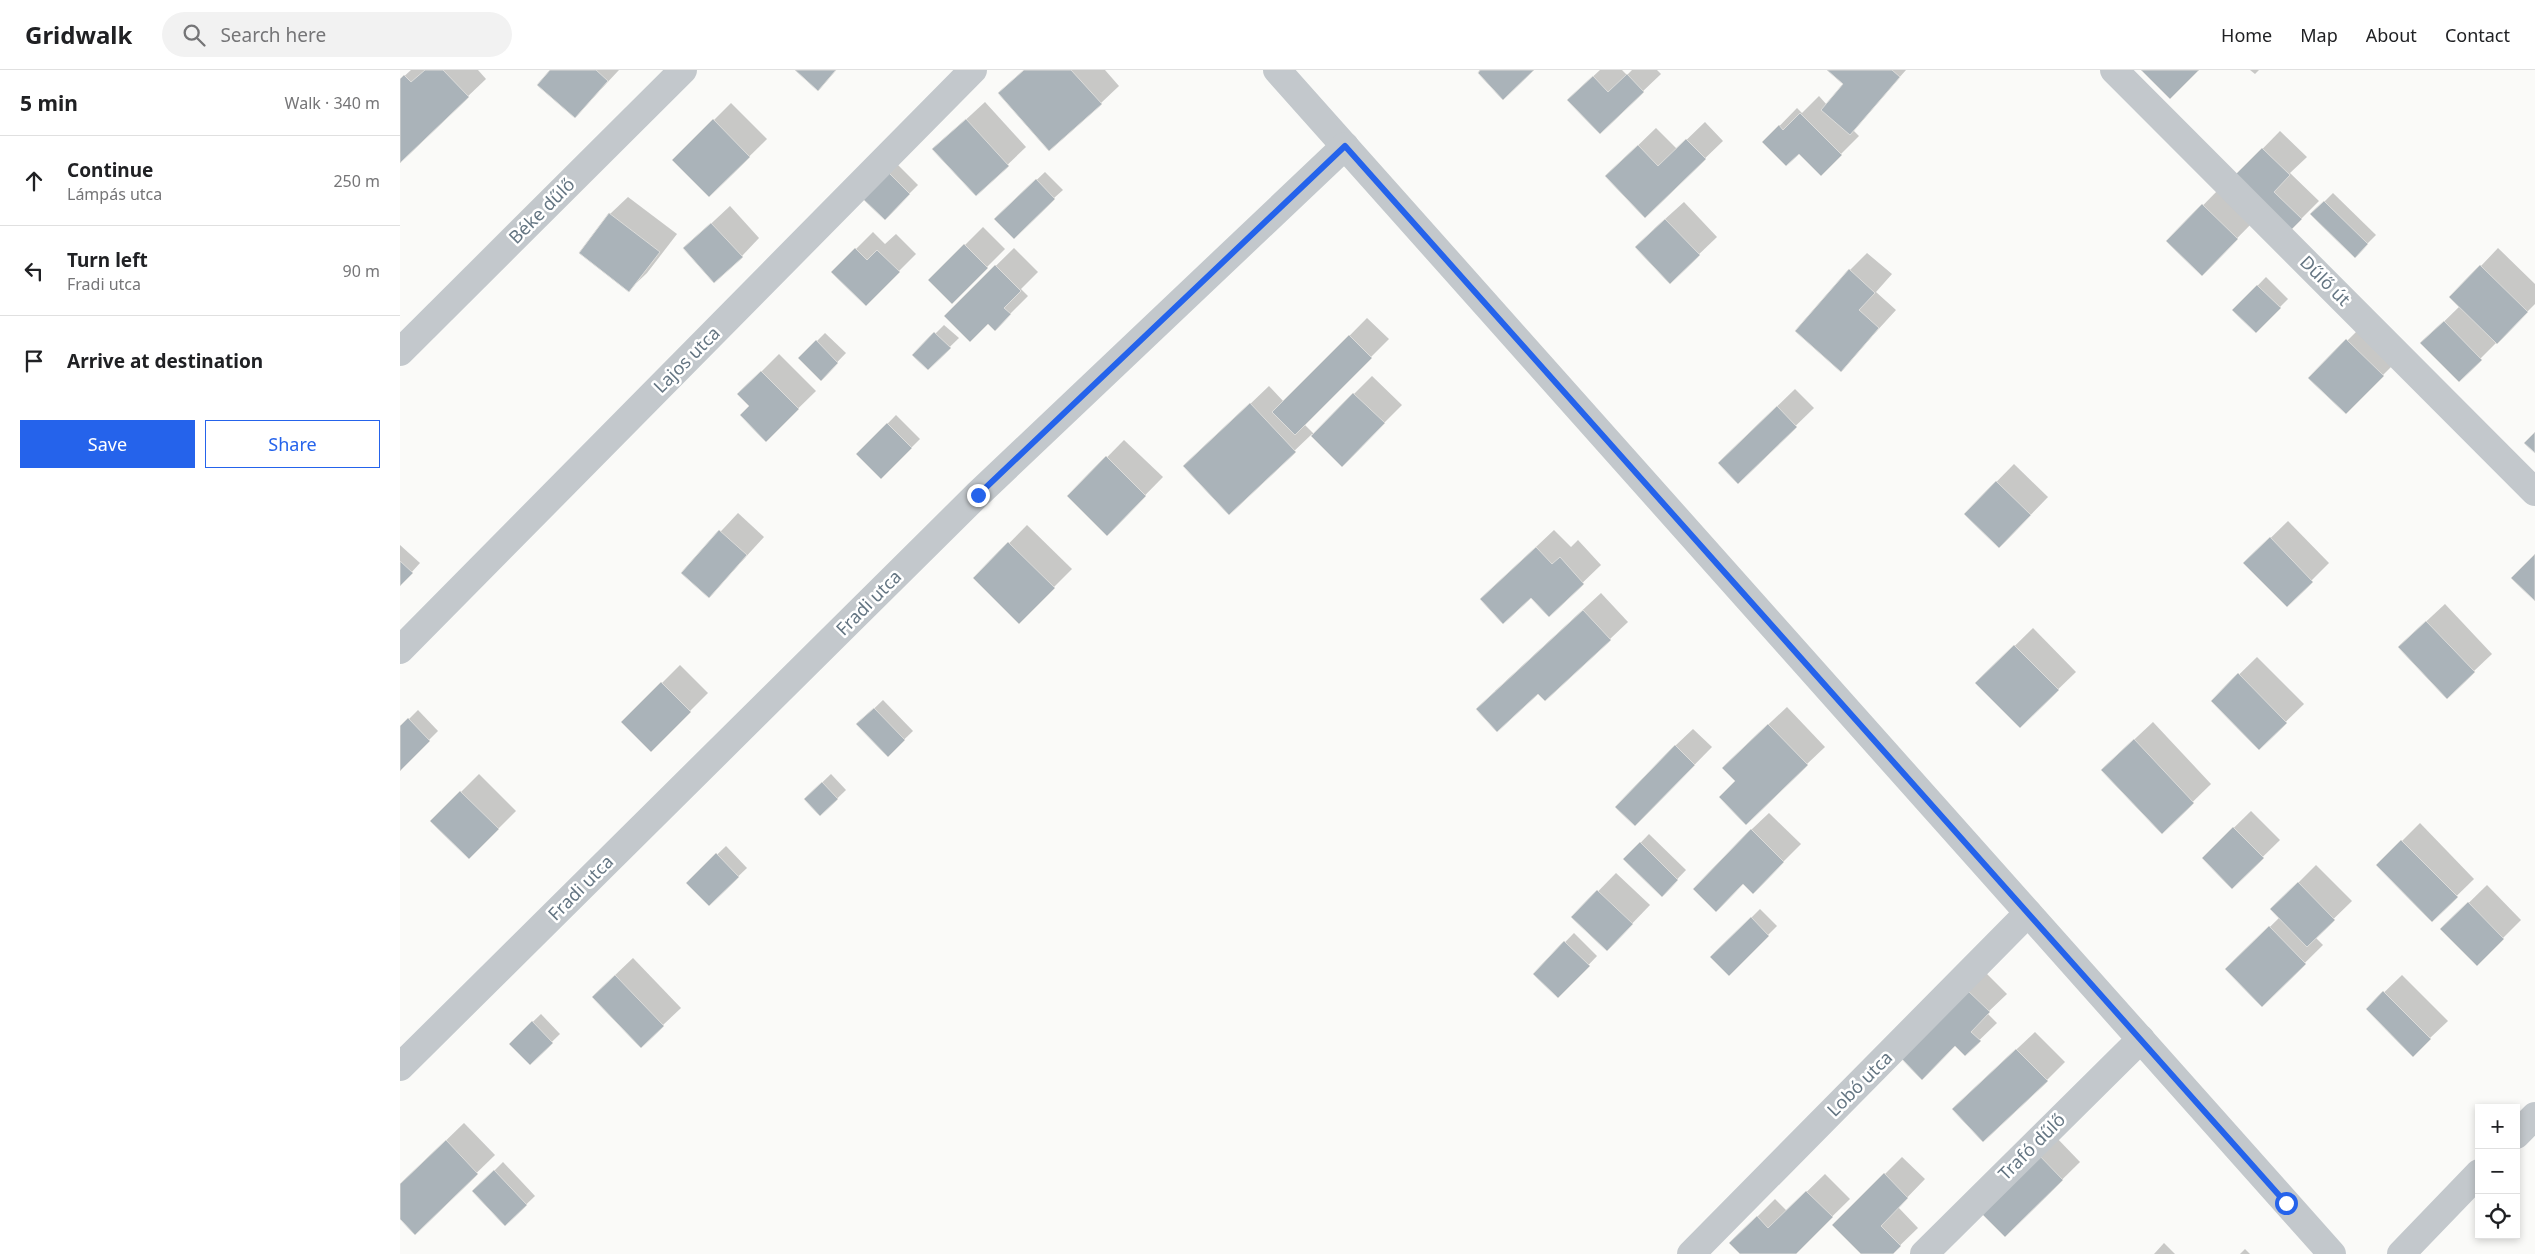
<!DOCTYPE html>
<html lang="en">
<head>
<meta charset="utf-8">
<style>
  :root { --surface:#fff; --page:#f2f2f2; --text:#202124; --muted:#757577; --line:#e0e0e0; --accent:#2563eb }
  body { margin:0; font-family:"Noto Sans",sans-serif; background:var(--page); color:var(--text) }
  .controls { position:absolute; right:15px; bottom:15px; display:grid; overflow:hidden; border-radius:0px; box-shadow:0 2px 8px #0003 }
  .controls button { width:45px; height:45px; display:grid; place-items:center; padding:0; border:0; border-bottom:1px solid var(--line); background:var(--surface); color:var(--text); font:25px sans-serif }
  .stop { position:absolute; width:15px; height:15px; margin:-11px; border:4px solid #2563eb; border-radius:50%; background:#fff }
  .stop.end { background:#2563eb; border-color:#fff; box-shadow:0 1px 5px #0008 }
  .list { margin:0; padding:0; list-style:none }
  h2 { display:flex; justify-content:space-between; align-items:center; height:65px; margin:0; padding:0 20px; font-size:21px }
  h2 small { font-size:16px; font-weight:400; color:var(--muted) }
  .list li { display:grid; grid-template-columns:32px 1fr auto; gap:15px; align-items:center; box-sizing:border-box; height:90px; padding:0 20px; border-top:1px solid var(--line) }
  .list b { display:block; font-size:19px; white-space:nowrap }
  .list p { margin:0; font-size:16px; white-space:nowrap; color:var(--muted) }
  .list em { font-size:16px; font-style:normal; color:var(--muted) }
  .actions { display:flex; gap:10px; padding:15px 20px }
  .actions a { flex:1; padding:11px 0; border:1px solid var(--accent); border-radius:0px; text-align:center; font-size:18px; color:var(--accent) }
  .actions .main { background:var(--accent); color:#fff }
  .icon { flex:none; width:28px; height:28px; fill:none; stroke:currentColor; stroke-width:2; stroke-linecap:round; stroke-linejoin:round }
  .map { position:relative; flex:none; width:2135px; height:1184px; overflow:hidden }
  header { display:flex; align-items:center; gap:30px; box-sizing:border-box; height:70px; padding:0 25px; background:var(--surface); border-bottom:1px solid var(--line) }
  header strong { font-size:24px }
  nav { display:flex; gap:28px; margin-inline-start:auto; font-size:18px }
  .search { width:350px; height:45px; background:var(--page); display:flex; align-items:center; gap:12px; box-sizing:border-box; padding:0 18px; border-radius:28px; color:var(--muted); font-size:19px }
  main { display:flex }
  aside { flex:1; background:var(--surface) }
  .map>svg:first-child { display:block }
</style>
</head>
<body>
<header>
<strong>Gridwalk</strong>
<div class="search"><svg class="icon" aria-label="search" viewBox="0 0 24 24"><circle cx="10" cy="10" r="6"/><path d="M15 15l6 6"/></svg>Search here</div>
<nav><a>Home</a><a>Map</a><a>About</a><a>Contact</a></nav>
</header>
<main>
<aside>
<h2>5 min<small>Walk · 340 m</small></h2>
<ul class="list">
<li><svg class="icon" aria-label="ahead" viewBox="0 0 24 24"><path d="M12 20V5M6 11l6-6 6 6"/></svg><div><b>Continue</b><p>Lámpás utca</p></div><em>250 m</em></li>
<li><svg class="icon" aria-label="left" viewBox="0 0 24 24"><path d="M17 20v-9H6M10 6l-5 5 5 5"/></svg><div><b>Turn left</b><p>Fradi utca</p></div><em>90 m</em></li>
<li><svg class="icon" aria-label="arrive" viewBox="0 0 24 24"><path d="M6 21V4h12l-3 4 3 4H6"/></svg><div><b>Arrive at destination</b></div></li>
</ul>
<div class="actions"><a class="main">Save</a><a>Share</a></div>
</aside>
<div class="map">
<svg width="2135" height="1184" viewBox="0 0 2135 1184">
  <rect width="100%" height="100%" fill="#fafaf8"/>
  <g fill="#0003">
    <path d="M11,0H78L86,9L0,91V10Z"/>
    <path d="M152,0H219L175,47Z"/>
    <path d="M624,0H705L719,16L701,33L600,23Z"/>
    <path d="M1200,0H1222L1227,5L1232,0H1257L1261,4L1200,62L1187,12Z"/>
    <path d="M1429,0H1506L1453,60L1459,66L1421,104L1399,82L1364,72L1397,38L1402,43L1419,26L1427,35L1445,14Z"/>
    <path d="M1850,0H1859L1855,4Z"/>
    <path d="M585,32L626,77L576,125L534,79Z"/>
    <path d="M331,33L367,69L309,126L274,90Z"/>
    <path d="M1305,52L1323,71L1245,146L1225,88L1256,58L1277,79Z"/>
    <path d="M1880,61L1907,87L1890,103L1919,131L1888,162L1833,109Z"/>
    <path d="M498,95L518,115L485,148L465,129Z"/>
    <path d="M645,102L663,120L654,128L605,140Z"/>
    <path d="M1821,117L1855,150L1802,204L1768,171Z"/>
    <path d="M1933,123L1976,165L1955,186L1912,144Z"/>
    <path d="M228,127L277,164L247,203L229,220L210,144Z"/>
    <path d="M1284,132L1317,167L1270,212L1254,159Z"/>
    <path d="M330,136L359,168L342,186L285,178Z"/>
    <path d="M583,157L605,179L552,232L530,210Z"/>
    <path d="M473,162L485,174L496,164L516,184L466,234L433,202Z"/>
    <path d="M614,178L638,202L621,219L628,226L595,259L588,252L545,246Z"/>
    <path d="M2098,178L2135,214V234L2059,310L2022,273L2060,236L2081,196Z"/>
    <path d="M1467,183L1492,204L1476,222L1496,240L1441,300L1450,200Z"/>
    <path d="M1866,207L1888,229L1856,261L1834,240Z"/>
    <path d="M967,248L989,269L904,354L914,364L972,306L1002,335L942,395L912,364L829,443L803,379L869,316L884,332Z"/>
    <path d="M1965,253L2001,287L1946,342L1910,308Z"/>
    <path d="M544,255L559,268L528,298L514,285Z"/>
    <path d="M425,263L446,283L421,309L400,288Z"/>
    <path d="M379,284L416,321L366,370L351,336L339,324Z"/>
    <path d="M1395,319L1414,338L1338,412L1337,375Z"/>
    <path d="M496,345L520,369L481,408L458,384Z"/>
    <path d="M724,370L763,407L707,464L669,426Z"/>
    <path d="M1614,394L1648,427L1617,459L1565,444Z"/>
    <path d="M338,443L364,467L309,527L282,503Z"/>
    <path d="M1888,451L1929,493L1887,535L1845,493Z"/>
    <path d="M627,455L672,499L619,552L575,508Z"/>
    <path d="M1154,460L1171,477L1178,470L1201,495L1149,545L1131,526L1099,512Z"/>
    <path d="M0,475L20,493L0,515Z"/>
    <path d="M1201,523L1228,552L1210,569L1138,622L1095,621Z"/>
    <path d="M2045,534L2092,584L2074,601L2017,560Z"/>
    <path d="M1633,558L1676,602L1620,656L1577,613Z"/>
    <path d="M1857,587L1904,634L1859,678L1812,631Z"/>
    <path d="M280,595L308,623L251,680L223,652Z"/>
    <path d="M483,630L513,661L488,685L458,654Z"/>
    <path d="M1387,637L1425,677L1407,694L1337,711L1341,680Z"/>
    <path d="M18,640L38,661L0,699V658Z"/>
    <path d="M1753,652L1811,714L1762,762L1721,682Z"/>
    <path d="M1293,659L1312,677L1253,737L1275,676Z"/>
    <path d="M79,704L116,741L69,788L32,751Z"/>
    <path d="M431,704L446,720L420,745L405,729Z"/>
    <path d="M1851,741L1880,770L1832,817L1803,788Z"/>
    <path d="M1369,743L1401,774L1353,822L1351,760Z"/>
    <path d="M2020,753L2074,809L2032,850L1978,795Z"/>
    <path d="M1249,764L1286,800L1262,825L1225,789Z"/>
    <path d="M326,776L347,798L309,834L288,813Z"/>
    <path d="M1916,795L1952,831L1915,867L1923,875L1862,935L1827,899L1880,847L1872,839Z"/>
    <path d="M1216,803L1250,835L1225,861L1173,847Z"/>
    <path d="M2087,815L2121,850L2077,894L2042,859Z"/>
    <path d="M1360,839L1377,856L1329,904L1312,887Z"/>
    <path d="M1174,863L1197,886L1158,927L1134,904Z"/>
    <path d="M233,888L281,938L263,955L211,909Z"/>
    <path d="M1585,902L1607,924L1587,943L1597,953L1565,984L1556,975L1501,986Z"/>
    <path d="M2002,905L2048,951L2030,968L1967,939Z"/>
    <path d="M141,944L160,964L130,993L110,974Z"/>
    <path d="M1635,962L1665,992L1647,1010L1572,1021Z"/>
    <path d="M64,1053L95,1085L15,1163L0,1148V1115Z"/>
    <path d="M1654,1065L1680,1092L1605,1166L1580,1140Z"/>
    <path d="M1502,1087L1525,1109L1498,1137L1518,1158L1491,1184H1463L1434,1155Z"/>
    <path d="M103,1092L135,1126L105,1155L74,1121Z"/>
    <path d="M1425,1104L1450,1129L1394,1184H1341L1331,1173L1375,1129L1387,1141Z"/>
    <path d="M1764,1173L1775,1184H1754Z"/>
    <path d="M1845,1179L1850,1184H1840Z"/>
  </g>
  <g fill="#aab3b9" stroke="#dcdcda">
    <path d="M25,0H43L69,27L0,93V9L4,5L11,12Z"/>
    <path d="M150,0H196L208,11L175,48L137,15Z"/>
    <path d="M395,0H436L418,21Z"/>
    <path d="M624,0H671L702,34L649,81L598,23Z"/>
    <path d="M1080,0H1134L1103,30L1078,3Z"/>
    <path d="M1427,0H1492L1500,7L1450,65L1421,40L1443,14Z"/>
    <path d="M1741,0H1799L1770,29Z"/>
    <path d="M1227,4L1244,22L1200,64L1167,30L1193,6L1208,22Z"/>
    <path d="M1400,43L1442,85L1421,106L1399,84L1386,96L1362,72L1379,55L1383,60Z"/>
    <path d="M313,49L350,87L309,127L272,90Z"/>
    <path d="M566,49L609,96L576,126L532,79Z"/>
    <path d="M1286,69L1306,89L1245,148L1205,106L1238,75L1258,96Z"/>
    <path d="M1862,78L1890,105L1874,122L1902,149L1888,163L1831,109Z"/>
    <path d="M489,103L510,124L485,150L463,129Z"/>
    <path d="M636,109L655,129L614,169L594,149Z"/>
    <path d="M1924,131L1968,174L1955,188L1910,144Z"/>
    <path d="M1802,134L1838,169L1802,206L1766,171Z"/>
    <path d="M209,143L260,182L229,222L179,183Z"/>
    <path d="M1265,149L1300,185L1270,214L1235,177Z"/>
    <path d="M311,153L343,187L314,213L283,178Z"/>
    <path d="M564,174L588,198L552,234L528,210Z"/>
    <path d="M455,178L467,190L477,180L500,202L466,236L431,202Z"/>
    <path d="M595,195L621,221L604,238L611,244L595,261L588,254L570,272L544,246Z"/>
    <path d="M2080,195L2128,242L2097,274L2049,227Z"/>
    <path d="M1449,199L1475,223L1459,240L1479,258L1441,302L1395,261Z"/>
    <path d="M1857,215L1881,238L1856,263L1832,240Z"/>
    <path d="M2044,251L2082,290L2059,312L2020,273Z"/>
    <path d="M534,262L551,278L528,300L512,285Z"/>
    <path d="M949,265L972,288L895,365L872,342Z"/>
    <path d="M1946,269L1984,306L1946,344L1908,308Z"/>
    <path d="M416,270L438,293L421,311L398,288Z"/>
    <path d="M361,301L399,339L366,372L340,345L349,336L337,324Z"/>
    <path d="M953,323L985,353L942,397L911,366Z"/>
    <path d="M850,333L896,382L829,445L783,396Z"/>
    <path d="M1377,336L1397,357L1338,414L1318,393Z"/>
    <path d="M487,353L512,378L481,409L456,384Z"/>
    <path d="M2135,362V383L2124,373Z"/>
    <path d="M706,386L746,426L707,466L667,426Z"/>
    <path d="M1596,411L1631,445L1599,478L1564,444Z"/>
    <path d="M319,460L347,485L309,528L281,503Z"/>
    <path d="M1870,467L1913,512L1887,537L1843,493Z"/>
    <path d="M608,472L655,518L619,554L573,508Z"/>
    <path d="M1136,477L1152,494L1160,487L1184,514L1149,547L1131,528L1103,554L1080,529Z"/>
    <path d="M2135,484V531L2111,508Z"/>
    <path d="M0,491L13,503L0,516Z"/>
    <path d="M1183,540L1211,570L1145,631L1138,624L1097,662L1076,639Z"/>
    <path d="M2026,551L2075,602L2047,629L1998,577Z"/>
    <path d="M1614,575L1659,620L1620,658L1575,613Z"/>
    <path d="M1838,603L1887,653L1859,680L1811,631Z"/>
    <path d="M261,612L291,642L251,682L221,652Z"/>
    <path d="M474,638L505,670L488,687L456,654Z"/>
    <path d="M8,648L30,671L0,701V656Z"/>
    <path d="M1368,654L1408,695L1346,755L1319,727L1335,711L1322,698Z"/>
    <path d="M1734,669L1794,733L1762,764L1701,700Z"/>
    <path d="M1275,675L1295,695L1235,756L1215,737Z"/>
    <path d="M422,712L438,729L420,746L404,729Z"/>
    <path d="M60,721L99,759L69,789L30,751Z"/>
    <path d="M1833,757L1864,788L1832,819L1802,788Z"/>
    <path d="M1351,759L1384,792L1353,824L1343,814L1316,842L1293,819Z"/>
    <path d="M2001,770L2058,827L2032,852L1976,795Z"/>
    <path d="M1240,772L1278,810L1262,827L1223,789Z"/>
    <path d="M316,783L339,807L309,836L286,813Z"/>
    <path d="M1898,812L1935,850L1907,877L1870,839Z"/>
    <path d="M1197,820L1233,854L1207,881L1171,847Z"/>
    <path d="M2068,832L2104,869L2077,896L2040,859Z"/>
    <path d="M1351,847L1369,866L1329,906L1310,887Z"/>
    <path d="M1869,856L1906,894L1862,937L1825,899Z"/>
    <path d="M1164,871L1190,896L1158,928L1133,904Z"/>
    <path d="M215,905L264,956L241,978L192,927Z"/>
    <path d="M1566,919L1590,942L1571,962L1581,971L1565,986L1555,976L1522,1010L1499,986Z"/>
    <path d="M1983,921L2031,969L2013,987L1966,939Z"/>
    <path d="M132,951L153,973L130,995L109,974Z"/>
    <path d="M1616,979L1648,1011L1583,1072L1552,1039Z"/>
    <path d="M46,1070L78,1104L15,1165L0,1149V1114Z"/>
    <path d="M1636,1082L1663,1110L1605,1167L1578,1140Z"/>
    <path d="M94,1100L127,1135L105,1156L72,1121Z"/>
    <path d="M1484,1103L1508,1128L1481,1156L1501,1176L1493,1184H1461L1432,1155Z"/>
    <path d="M1406,1121L1433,1147L1396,1184H1340L1329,1173L1357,1146L1368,1158Z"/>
  </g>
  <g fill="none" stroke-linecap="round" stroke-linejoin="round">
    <g stroke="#c3c8cc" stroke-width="28">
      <path d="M877,0L1932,1184"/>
      <path d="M1714,0L2135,422"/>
      <path d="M0,282L283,0"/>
      <path d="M0,580L573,0"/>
      <path d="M0,997L577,425L945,76"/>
      <path d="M2116,1065L2135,1046"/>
      <path d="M1291,1184L1628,843"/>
      <path d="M1524,1184L1741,969"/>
      <path d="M2001,1184L2079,1103"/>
    </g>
  </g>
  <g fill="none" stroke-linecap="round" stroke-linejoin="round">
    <path stroke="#2563eb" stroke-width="6" d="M578,425L945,76L1886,1133"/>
  </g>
  <g text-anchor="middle" stroke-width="5" stroke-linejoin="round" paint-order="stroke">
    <g font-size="18" fill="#657683" stroke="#fff">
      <text transform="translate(142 141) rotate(-45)" y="6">Béke dűlő</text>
      <text transform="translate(1925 211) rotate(45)" y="6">Dűlő út</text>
      <text transform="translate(287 290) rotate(-45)" y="6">Lajos utca</text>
      <text transform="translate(469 533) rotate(-45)" y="6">Fradi utca</text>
      <text transform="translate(181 818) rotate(-45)" y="6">Fradi utca</text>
      <text transform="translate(1460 1014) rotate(-45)" y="6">Lobó utca</text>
      <text transform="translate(1632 1077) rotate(-45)" y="6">Trafó dűlő</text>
    </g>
  </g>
</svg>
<div class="controls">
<button>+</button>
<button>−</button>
<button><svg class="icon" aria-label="locate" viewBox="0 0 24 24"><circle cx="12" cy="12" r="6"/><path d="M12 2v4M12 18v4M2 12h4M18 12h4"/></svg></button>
</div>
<div class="stop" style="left:1886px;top:1133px"></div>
<div class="stop end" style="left:578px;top:425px"></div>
</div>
</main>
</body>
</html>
